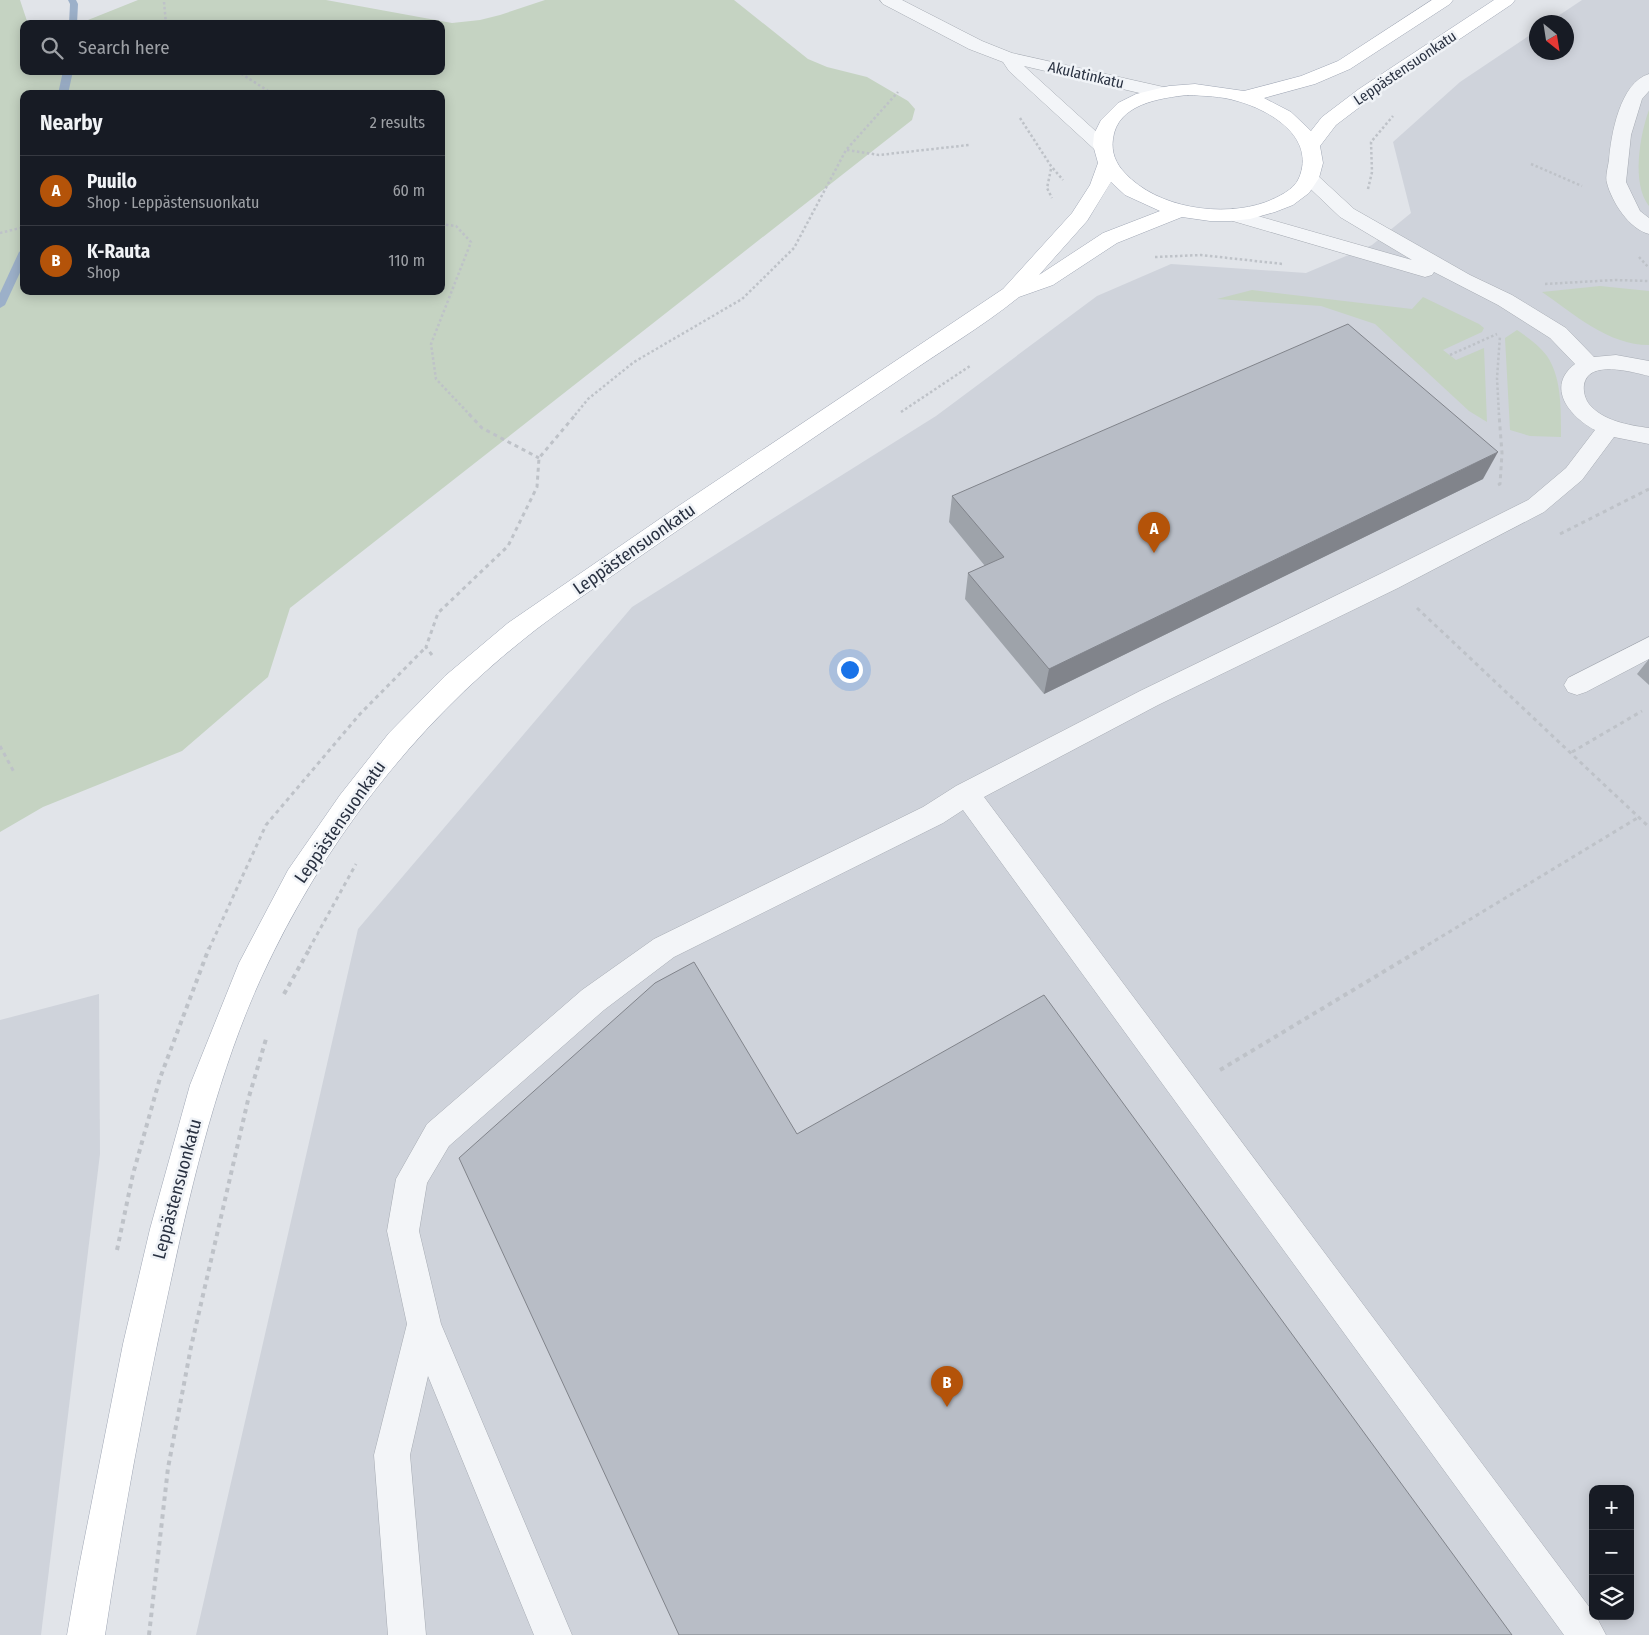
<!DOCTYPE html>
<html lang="en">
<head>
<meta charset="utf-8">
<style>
  :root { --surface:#171b24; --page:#242831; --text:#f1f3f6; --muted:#9ea1a6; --line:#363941; --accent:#b45309 }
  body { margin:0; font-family:"Fira Sans Condensed",sans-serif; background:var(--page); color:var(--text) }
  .controls { position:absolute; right:15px; bottom:15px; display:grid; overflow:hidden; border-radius:10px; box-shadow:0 2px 12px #0003 }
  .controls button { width:45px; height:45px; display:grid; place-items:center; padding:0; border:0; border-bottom:1px solid var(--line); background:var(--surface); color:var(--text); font:25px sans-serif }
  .compass { position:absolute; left:1529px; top:15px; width:45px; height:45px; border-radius:50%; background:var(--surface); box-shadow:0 2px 12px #0003; rotate:150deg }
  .you { position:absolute; left:849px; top:669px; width:18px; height:18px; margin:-12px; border:4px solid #fff; border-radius:50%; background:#1a73e8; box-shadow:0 0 0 8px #1a73e833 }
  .badge { display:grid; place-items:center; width:32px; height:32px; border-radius:50%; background:var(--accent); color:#fff; font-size:16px; font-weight:700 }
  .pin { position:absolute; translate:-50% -41px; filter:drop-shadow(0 1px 2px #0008) }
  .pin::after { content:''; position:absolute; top:26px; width:18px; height:15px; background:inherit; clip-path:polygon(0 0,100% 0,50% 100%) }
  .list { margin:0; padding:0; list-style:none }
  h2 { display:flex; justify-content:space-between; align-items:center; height:65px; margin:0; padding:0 20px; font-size:21px }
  h2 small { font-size:16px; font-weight:400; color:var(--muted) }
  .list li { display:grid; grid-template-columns:32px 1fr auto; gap:15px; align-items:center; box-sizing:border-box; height:70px; padding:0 20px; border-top:1px solid var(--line) }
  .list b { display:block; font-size:19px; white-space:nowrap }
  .list p { margin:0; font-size:16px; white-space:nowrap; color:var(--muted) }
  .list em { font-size:16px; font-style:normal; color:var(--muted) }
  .icon { flex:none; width:28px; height:28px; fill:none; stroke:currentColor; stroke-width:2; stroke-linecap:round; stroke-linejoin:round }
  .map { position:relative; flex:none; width:1649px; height:1635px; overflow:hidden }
  .search { position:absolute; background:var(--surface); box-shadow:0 2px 12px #0003; left:20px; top:20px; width:425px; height:55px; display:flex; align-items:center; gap:12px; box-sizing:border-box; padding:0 18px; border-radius:10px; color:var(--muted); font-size:19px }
  .panel { position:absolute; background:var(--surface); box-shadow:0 2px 12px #0003; left:20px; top:90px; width:425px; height:205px; border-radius:10px }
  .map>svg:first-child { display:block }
</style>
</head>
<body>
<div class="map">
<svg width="1649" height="1635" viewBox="0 0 1649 1635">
  <rect width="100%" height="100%" fill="#e1e4e9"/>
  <g fill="#cfd3db" fill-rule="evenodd">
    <path d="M1582,0H1649V1635H196L358,929L632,607L936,416L1097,296L1171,264L1306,273L1372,245L1411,213L1393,142L1460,82L1536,31V52H1566V22H1549ZM1593,1489H1630V1616H1593Z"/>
    <path d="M99,994L100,1154L41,1635H0V1020Z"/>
  </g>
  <g fill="#c5d3c2" fill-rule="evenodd">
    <path d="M0,0H20L28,24H24V71H441V24H78L138,0H326L452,23L480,20L500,15L545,0H734L808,59L827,67L867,77L908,101L915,109L912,120L290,608L268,677L182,751L43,807L0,832ZM24,94H441V291H24Z"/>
    <path d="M1649,110V206C1631,184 1640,134 1649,110Z"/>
    <path d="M1600,286L1649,291V345C1608,345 1574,314 1542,292Z"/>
    <path d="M1252,290L1412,309L1423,297L1479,324L1484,328L1482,332L1443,350L1456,360L1484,348L1487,422L1469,411L1375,324L1321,306L1217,299Z"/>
    <path d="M1517,330C1527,337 1539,345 1547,356C1562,378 1561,411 1561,437L1530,436L1510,430L1505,338Z"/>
  </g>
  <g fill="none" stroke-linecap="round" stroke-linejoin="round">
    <g fill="#9cb0c9" fill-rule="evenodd">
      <path d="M68,0H76L78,4L77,24H69L70,4Z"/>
      <path d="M63,71H73L68,94H58Z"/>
      <path d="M24,249V264L5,305L0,308V293L19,252Z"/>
    </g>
    <defs>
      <g id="minor">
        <path d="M880,0H902L982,41L1012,53L1168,88L1170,92L1168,96L1161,98L1024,66L1111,145L1108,149L1101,151L1094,149L1009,71L1003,62L969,49L883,4Z"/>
        <path d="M1649,74V91L1642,99L1631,135L1626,182L1640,211L1649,218V234C1629,229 1612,202 1607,183C1605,177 1608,167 1609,160C1611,135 1620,82 1649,74Z"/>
        <path d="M1309,172L1316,174L1354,209L1470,275L1512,295L1566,328L1594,357L1616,355L1649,361V376C1632,372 1588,359 1584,385C1583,391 1585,399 1589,404C1603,421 1628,425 1649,428V444L1614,437L1582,480L1544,512L1398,588L1158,705L984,797L1593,1612V1616H1596L1606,1635H1564L963,810L943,823L674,957L604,1010L449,1146L427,1183L419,1231L441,1324L572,1635H534L428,1376L410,1455L426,1635H388L374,1455L407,1324L387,1231L396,1179L427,1124L582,990L654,939L923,807L956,786L1140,691L1380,574L1528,500L1566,468L1595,430C1570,417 1545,387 1575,364L1550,338L1498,305L1434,272L1432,275L1425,277L1418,275L1226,219L1223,215L1226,211L1233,209L1412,260L1340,217L1299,178L1302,174Z"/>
        <path d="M1649,637V659L1586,692L1577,695L1568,692L1564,685L1568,678Z"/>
      </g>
      <path id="major" d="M1432,0H1453L1450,4L1350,69L1315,84L1264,98L1291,112L1311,131L1322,117L1359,89L1494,0H1515L1512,4L1373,97L1336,125L1320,146L1323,163L1319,178L1309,193L1293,205L1275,212L1250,219L1230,221H1210L1182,217L1117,243L1053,285L1019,297C982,327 939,352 899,380C809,441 718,502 629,564C594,589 557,612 524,639C412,728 322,846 262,976C219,1070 193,1178 171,1280C145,1397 123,1516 105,1635H67L78,1572L123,1344L150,1229L190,1085L239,963L288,870L340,795L389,733L445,676L508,623L677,507L1003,289L1072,213L1090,185L1098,163L1093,145L1094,134L1101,120L1118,103L1136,94L1169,86L1195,84L1244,91L1301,76L1338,61ZM1188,95C1204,96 1221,96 1237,101C1270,110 1316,137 1299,178C1294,190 1278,197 1266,202C1222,218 1157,208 1125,173C1116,164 1111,152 1113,139C1117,104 1160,98 1188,95ZM1111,182L1125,195L1160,211L1103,233L1039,275L1087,221Z"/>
    </defs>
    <use href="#minor" stroke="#a6abb3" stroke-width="1"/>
    <use href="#major" stroke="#a0a7b5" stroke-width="1"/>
    <g stroke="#bec2c8" stroke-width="2.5" stroke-dasharray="2.5 2.5" stroke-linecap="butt">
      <path d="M164,2L166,24"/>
      <path d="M237,71L273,94"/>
      <path d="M1020,118L1051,166L1063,180"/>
      <path d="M847,150L879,155L969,145"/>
      <path d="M1531,164L1582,186"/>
      <path d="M1051,169L1047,188L1052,198"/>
      <path d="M1368,189L1372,172L1371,142L1393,116"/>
      <path d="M441,224L456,226L471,242L431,344L436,379L470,415"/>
      <path d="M0,233L24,227"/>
      <path d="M1155,257L1201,255L1283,264"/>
      <path d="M1639,257L1649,268"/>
      <path d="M1545,284L1615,280L1649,281"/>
      <path d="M1450,355L1497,334"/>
      <path d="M901,412L970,366"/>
      <path d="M575,415L588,399L634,362L742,299L794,248L846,150L898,92"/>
      <path d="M1499,415L1497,378L1500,336"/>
    </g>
    <g stroke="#bec2c8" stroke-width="3" stroke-dasharray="4 4" stroke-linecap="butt">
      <path d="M469,414L482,428L539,458"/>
      <path d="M1498,485L1500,484L1502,453L1499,414"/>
      <path d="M1560,534L1649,489"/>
      <path d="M1417,608L1649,827"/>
      <path d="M432,655L426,647L438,613L508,546L537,487L539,458L576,414"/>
      <path d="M0,746L15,774"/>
      <path d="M1572,752L1642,711"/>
      <path d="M209,949L266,825L360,714L426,647"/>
      <path d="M309,949L356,864"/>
      <path d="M1421,949L1639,817"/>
    </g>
    <g stroke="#bec2c8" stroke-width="4" stroke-dasharray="4.5 4.5" stroke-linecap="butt">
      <path d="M284,994L310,948"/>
      <path d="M1220,1070L1423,948"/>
      <path d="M117,1250L133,1174L160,1078L209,948"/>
      <path d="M149,1635L168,1468L191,1347L248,1100L266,1039"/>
    </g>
    <use href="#minor" fill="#f3f5f8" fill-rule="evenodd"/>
    <use href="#major" fill="#fff" fill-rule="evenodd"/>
  </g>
  <g fill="#9ea3aa">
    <path d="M1483,479L1044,694L965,599L968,573L985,566L949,522L952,496Z"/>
    <path d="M1649,659V685L1637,674Z"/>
  </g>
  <path fill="#81848b" d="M1498,452L1483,479L1044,694L1049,669Z"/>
  <g fill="#b8bdc6" stroke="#81848b">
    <path d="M1348,324L1498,452L1049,669L968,573L1004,557L952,496Z"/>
    <path d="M694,962L797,1134L1044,995L1512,1635H679L459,1158L655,983Z"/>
  </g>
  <g text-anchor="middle" stroke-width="5" stroke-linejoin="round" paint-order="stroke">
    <g font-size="15" fill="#293141" stroke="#f0f3f7">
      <text transform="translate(1405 68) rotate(-34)" y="5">Leppästensuonkatu</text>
      <text transform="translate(1086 75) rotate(13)" y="5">Akulatinkatu</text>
    </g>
    <g font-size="18" fill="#293141" stroke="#f0f3f7">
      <text transform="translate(634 549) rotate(-35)" y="6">Leppästensuonkatu</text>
      <text transform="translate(340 822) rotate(-55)" y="6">Leppästensuonkatu</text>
      <text transform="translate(177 1189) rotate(-75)" y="6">Leppästensuonkatu</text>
    </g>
  </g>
</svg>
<div class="controls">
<button>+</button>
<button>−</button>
<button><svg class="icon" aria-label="layers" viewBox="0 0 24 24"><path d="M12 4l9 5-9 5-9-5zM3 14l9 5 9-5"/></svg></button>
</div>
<svg class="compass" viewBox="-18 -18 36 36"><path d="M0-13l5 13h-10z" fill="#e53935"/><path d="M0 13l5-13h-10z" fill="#9ea1a6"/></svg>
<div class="you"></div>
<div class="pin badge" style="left:1154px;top:553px">A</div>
<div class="pin badge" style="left:947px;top:1407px">B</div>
<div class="search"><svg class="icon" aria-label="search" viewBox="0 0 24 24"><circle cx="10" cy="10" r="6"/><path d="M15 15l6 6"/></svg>Search here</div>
<section class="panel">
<h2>Nearby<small>2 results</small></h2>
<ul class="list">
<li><span class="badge">A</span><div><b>Puuilo</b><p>Shop · Leppästensuonkatu</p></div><em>60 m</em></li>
<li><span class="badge">B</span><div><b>K-Rauta</b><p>Shop</p></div><em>110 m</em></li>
</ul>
</section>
</div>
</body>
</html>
